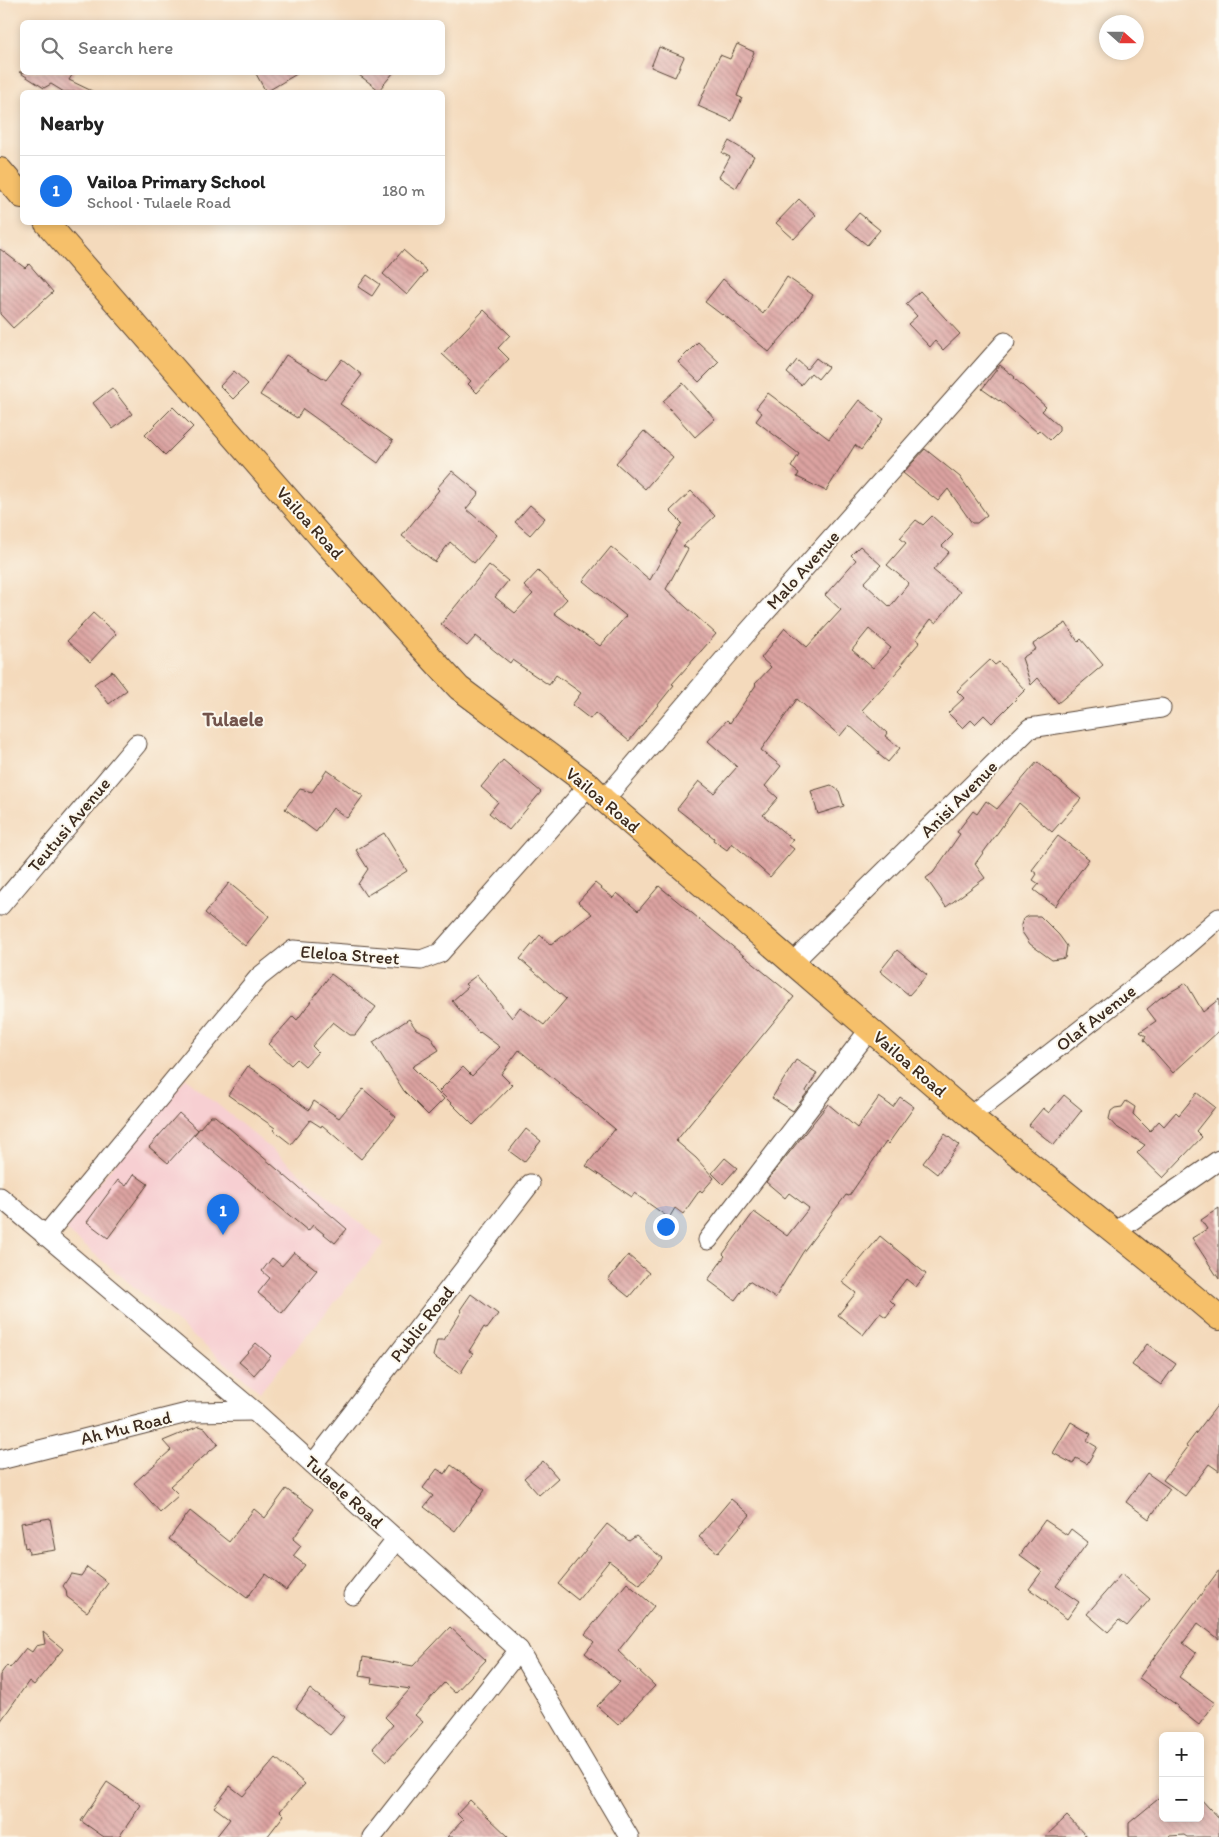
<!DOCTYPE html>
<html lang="en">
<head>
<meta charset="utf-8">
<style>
  :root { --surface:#fff; --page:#f2f2f2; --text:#222; --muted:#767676; --line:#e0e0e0; --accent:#1a73e8 }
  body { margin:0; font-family:Itim,sans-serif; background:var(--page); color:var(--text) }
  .controls { position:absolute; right:15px; bottom:15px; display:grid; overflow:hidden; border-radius:8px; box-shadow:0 2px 8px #0003 }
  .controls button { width:45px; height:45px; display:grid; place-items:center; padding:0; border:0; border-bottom:1px solid var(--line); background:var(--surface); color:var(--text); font:25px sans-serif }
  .compass { position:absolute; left:1099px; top:15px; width:45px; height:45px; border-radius:50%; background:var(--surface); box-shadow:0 2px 8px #0003; rotate:111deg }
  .you { position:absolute; left:665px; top:1226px; width:18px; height:18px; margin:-12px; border:4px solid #fff; border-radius:50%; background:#1a73e8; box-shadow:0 0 0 8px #1a73e833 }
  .badge { display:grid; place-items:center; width:32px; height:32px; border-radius:50%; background:var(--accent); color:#fff; font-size:16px; font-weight:700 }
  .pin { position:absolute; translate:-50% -41px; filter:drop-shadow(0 1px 2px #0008) }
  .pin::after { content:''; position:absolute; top:26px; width:18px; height:15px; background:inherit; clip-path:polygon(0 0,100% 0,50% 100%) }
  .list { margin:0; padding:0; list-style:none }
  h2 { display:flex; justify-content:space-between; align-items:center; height:65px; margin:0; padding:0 20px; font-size:21px }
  h2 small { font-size:16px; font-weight:400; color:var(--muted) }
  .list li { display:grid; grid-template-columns:32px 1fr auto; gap:15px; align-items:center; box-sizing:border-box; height:70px; padding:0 20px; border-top:1px solid var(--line) }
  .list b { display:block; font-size:19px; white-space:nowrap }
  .list p { margin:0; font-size:16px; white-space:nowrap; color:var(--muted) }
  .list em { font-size:16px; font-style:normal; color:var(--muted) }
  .icon { flex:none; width:28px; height:28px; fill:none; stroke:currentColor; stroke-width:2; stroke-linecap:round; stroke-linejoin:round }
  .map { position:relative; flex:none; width:1219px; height:1837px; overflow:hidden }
  .search { position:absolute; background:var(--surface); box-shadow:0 2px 8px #0003; left:20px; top:20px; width:425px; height:55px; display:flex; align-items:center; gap:12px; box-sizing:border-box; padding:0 18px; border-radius:8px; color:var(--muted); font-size:19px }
  .panel { position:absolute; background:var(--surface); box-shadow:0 2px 8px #0003; left:20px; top:90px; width:425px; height:135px; border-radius:8px }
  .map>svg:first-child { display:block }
</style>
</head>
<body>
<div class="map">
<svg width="1219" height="1837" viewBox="0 0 1219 1837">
  <defs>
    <pattern id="building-back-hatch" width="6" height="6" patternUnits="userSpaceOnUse" patternTransform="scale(1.25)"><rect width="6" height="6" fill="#dca3a1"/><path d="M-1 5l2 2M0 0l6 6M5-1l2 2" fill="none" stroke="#b48583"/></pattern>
  </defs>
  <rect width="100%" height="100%" fill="#fbf7ec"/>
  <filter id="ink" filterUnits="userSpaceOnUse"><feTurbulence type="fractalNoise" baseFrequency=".02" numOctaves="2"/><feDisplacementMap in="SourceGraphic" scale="10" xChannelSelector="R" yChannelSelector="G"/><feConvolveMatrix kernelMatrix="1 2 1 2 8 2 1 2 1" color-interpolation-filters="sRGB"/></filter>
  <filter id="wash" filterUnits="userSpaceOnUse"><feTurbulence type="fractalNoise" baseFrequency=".0096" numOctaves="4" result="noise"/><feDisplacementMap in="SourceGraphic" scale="20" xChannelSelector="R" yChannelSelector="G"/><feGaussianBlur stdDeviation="1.12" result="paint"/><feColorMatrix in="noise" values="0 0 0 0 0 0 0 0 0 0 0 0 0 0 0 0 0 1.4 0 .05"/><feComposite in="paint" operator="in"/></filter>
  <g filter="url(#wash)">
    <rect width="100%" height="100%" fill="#f4dabc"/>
    <path fill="#f7cfd2" d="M186,1078L384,1243L260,1392L62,1227Z"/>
    <g id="blocks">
      <g fill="url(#building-back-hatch)" fill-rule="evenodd">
        <path d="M737,44L754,52L737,96L742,98L732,121L698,106L720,55L730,59Z"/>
        <path d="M659,47L684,57L675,77L651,67Z"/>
        <path d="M19,72H74L69,80L94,92H64L51,84L44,88Z"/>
        <path d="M255,72H300L266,92Z"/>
        <path d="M355,72H394L379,90Z"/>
        <path d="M729,141L754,156L736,188L719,177L730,157L722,153Z"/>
        <path d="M799,199L816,215L794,239L776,223Z"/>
        <path d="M859,213L880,230L867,245L846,228Z"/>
        <path d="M0,249L25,268L29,264L53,292L13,328L0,314Z"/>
        <path d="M403,250L427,271L407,295L383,274Z"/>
        <path d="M367,275L380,284L372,296L358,287Z"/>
        <path d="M787,277L813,295L795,322L769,352L723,314L722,315L705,302L723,279L763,314Z"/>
        <path d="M920,291L960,334L943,350L935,341L930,347L908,324L917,316L906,304Z"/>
        <path d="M484,310L510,335L498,348L509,359L477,393L468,384L471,381L442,354Z"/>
        <path d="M698,342L719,362L699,382L678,362Z"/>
        <path d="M286,355L326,380L342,359L362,375L340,404L393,441L378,463L303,409L297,418L260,395Z"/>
        <path d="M816,358L828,367L818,379L811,373L801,385L787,373L797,360L807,369Z"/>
        <path d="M1000,365L1015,377L1014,378L1046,407L1042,411L1059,426V431L1050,440L1039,430L1037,432L1000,400L999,401L982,389Z"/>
        <path d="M234,371L248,384L233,399L220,386Z"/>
        <path d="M683,383L715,419L695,437L663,401Z"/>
        <path d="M112,388L132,414L113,429L93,403Z"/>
        <path d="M768,393L829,439L859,400L884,419L861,450L855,445L826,491L797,477L799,473L791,467L799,454L756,421L762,413L756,408Z"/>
        <path d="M173,407L193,427L165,455L145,435Z"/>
        <path d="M644,431L673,457L645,489L616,463Z"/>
        <path d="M925,449L960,477L987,515L977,523H972L948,489L938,501L903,473Z"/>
        <path d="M452,471L479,493L466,509L497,535L474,563L450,542L435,562L402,536L439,490L437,488Z"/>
        <path d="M691,491L715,516L683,546L688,549L666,589L716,634L672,684L674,685L629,741L595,713L590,719L572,705L581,693L556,675L549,685L512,660L510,663L476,636L467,646L441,624L489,565L508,581L495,597L515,613L533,594L524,586L538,571L567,599L554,613L600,646L626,616L583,581L611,547L650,580L682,523L670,511Z"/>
        <path d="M530,505L545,518L530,535L515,522Z"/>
        <path d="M932,516L953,535L942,546L949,552L933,570L960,592L936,623L931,619L916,639L920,642L901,664L903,665L862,710L887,733L885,736L900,748L888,762L878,754L879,752L849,725L840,736L797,699L761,750L781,766L765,786L778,798L763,815L793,840L789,845L794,849L770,877L732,843L727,850L713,840L714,838L677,809L699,781L714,793L737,767L708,741L727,720L730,723L756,685L755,684L771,667L761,658L785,628L807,647L841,610L825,595L856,560L851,555L860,546L881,565L864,583L890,607L909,583L887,565L906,543L900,538L916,520L923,525ZM869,629L891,648L873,668L852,650Z"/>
        <path d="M93,613L116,634L90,662L67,641Z"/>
        <path d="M1066,623L1078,642L1081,639L1103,665L1058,703L1038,678L1031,685L1022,658L1036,649L1033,644Z"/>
        <path d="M990,660L995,665L999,662L1025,690L992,723L984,715L975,724L971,720L963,728L948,713L964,698L957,691Z"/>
        <path d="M112,671L127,690L109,704L94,684Z"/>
        <path d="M503,760L541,792L509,830L489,813L498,802L481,787Z"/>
        <path d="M1037,762L1081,799L1052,832L1019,803L975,864L985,878L946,907L926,878L933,873L960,834L957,832L973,811L977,814L986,801L997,809Z"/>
        <path d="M327,770L363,796L347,818L333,808L316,832L285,809L300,789L312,792Z"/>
        <path d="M831,785L839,791L844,806L818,814L811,791Z"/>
        <path d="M384,833L407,871L366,896L358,884L368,869L356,850Z"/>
        <path d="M1058,836L1089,859L1055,906L1034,890L1039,884L1033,880L1037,874L1032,870Z"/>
        <path d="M229,883L269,916L245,946L205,913Z"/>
        <path d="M595,883L613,898L617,893L638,911L659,886L794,997L676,1141L696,1158L714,1178L702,1192L700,1190L683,1214L675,1208L669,1218L634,1193L632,1197L586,1166L615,1129L519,1050L501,1074L512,1085L473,1125L439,1091L463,1067L472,1076L500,1047L480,1032L479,1033L452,1001L468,987L465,984L477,975L512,1018L520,1007L544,1025L566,999L520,959L540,935L551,945L592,914L578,902Z"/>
        <path d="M1029,916H1040L1059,935L1067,946L1065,958L1052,960L1030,944L1022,932L1021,925L1023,919Z"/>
        <path d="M897,950L927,975L909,995L880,971Z"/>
        <path d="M331,974L376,1007L355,1035H350L333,1022L312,1046L318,1052L305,1066L297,1059L291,1065L268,1044L293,1016L297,1020Z"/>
        <path d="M1186,983L1203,1012L1219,999V1031L1173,1073L1144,1040L1146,1036L1140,1032L1156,1021L1147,1009L1160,998Z"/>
        <path d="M409,1019L416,1029L430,1036L439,1050L412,1067L444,1099L428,1115L404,1091L373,1042Z"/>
        <path d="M796,1060L817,1073L806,1091L807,1093L793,1111L772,1098Z"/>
        <path d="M248,1066L309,1110L314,1101L339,1118L363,1089L396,1117L361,1159L322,1125L321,1127L310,1120L291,1144L273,1130L275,1128L228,1095Z"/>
        <path d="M1197,1093L1215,1107L1196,1131L1202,1137L1163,1178L1137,1153L1145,1145L1115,1126L1109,1119L1111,1111L1115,1108L1122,1107L1126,1101L1135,1107L1133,1114L1150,1131L1159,1121L1164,1126L1176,1112L1179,1115Z"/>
        <path d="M1064,1095L1082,1110L1054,1145L1029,1125L1043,1108L1049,1113Z"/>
        <path d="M879,1097L893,1107L900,1097L914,1107L888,1144L886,1142L849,1196L846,1195L803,1252L775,1298L749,1281L735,1300L708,1280L725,1256L723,1254L754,1212L787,1236L809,1208L789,1193L785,1198L766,1182L828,1104L857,1128Z"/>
        <path d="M179,1113L198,1130L168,1163L149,1147Z"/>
        <path d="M210,1116H215L347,1229L335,1243L313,1225L308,1231L194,1135Z"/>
        <path d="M526,1129L541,1141L524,1162L509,1151Z"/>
        <path d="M945,1134L959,1145L937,1174L923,1163Z"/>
        <path d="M725,1158L737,1168L723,1184L712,1173Z"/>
        <path d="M134,1174L148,1184L108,1238L87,1222L118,1180L126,1186Z"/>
        <path d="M1219,1208V1279L1192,1238L1207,1229L1201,1220Z"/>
        <path d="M880,1236L926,1274L916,1287L906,1279L890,1300L895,1305L886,1317L880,1313L863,1335L838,1315L856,1293L842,1282Z"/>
        <path d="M294,1252L317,1270L282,1313L258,1293L270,1278L262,1271L272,1258L282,1266Z"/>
        <path d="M628,1255L649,1273L629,1297L608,1280Z"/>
        <path d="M471,1294L498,1314L487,1329L484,1327L469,1351L473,1353L460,1374L433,1356L437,1340H444L462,1311L460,1310Z"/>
        <path d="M256,1343L271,1356L254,1375L239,1362Z"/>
        <path d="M1147,1344L1176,1364L1161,1385L1132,1365Z"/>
        <path d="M1219,1403V1471L1209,1464L1185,1496L1163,1480L1188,1447L1186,1446Z"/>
        <path d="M1071,1422L1091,1434L1087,1441L1097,1447L1087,1464L1076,1458L1073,1464L1053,1453Z"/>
        <path d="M199,1426L205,1428L218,1444L170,1486L179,1495L160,1512L134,1483L171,1450L163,1441Z"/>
        <path d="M543,1461L558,1478L539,1495L524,1478Z"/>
        <path d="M451,1465L485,1490L455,1531L424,1507L433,1496L423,1488L437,1469L445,1474Z"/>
        <path d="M1147,1473L1170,1489L1149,1519L1126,1502Z"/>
        <path d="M286,1489L314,1509L293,1539L301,1546L293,1556L305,1565L286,1590L265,1574L247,1598L169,1539L190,1511L229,1542L254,1509L265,1518Z"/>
        <path d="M731,1499L750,1515L718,1553L699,1537Z"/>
        <path d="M50,1518L56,1550L29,1554L28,1547L25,1548L21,1523Z"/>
        <path d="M1045,1520L1067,1535L1071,1529L1088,1542L1056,1586L1079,1602L1067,1619L1047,1604L1048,1602L1029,1589L1042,1571L1020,1555Z"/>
        <path d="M607,1524L629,1541L636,1536L662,1558L640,1585L609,1561L578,1600L558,1584Z"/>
        <path d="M87,1567L108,1583L87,1612L67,1597L66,1590L63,1586L71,1574L81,1576Z"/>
        <path d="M1219,1570V1639L1198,1623L1183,1643L1196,1653L1179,1677L1215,1703L1199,1725L1177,1708L1178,1706L1139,1678Z"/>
        <path d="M1121,1574L1150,1599L1127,1626L1119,1620L1108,1632L1087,1614Z"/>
        <path d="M627,1583L654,1606L618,1651L655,1686L618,1725L597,1706L620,1682L585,1653L594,1642L585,1634Z"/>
        <path d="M450,1627L486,1660L455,1693L444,1683L415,1715L423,1722L387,1761L373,1748L393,1725L385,1717L410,1689L371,1683L372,1678L360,1676L363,1657L413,1666Z"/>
        <path d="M43,1632L63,1649L34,1685L29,1681L0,1722V1675L7,1665L10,1668L26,1648L32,1652L36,1646L45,1644Z"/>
        <path d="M310,1689L345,1717L330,1735L296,1708Z"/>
        <path d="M276,1758L305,1784L280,1811L284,1815L267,1837H216L230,1819L214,1807L230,1786L243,1796Z"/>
        <path d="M107,1782L141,1805L119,1837H104L81,1821Z"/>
        <path d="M1163,1795V1818H1200V1798L1219,1819V1837H1187L1184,1835L1170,1836L1169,1837H1129V1823Z"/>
        <path d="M470,1800L509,1837H447L463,1820L457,1814Z"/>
        <path d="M1067,1816L1087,1837H1045Z"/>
      </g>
    </g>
  </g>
  <g filter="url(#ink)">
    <use href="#blocks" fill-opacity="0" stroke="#574436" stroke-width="1"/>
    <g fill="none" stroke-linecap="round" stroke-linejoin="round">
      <defs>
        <g id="minor">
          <path d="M604,800L738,643L1005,342"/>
          <path d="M0,906L137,744"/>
          <path d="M793,962L1030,728L1161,708"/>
          <path d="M970,1116L1174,957L1219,918"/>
          <path d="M0,1197L254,1411L519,1650L629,1837"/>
          <path d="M1115,1232L1219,1160"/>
          <path d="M45,1236L259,977L293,950L421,960L440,953L589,785"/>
          <path d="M708,1240L870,1029"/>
          <path d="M0,1460L191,1412L254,1411"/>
          <path d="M313,1464L530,1184"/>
          <path d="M353,1595L397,1539"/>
          <path d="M372,1837L519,1650"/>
        </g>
        <g id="major">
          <path d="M0,170L22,196"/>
          <path d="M46,222L327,544L459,688L589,785L604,800L970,1116L1162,1270L1219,1318"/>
        </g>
      </defs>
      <use href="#minor" stroke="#574436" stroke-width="21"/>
      <use href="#major" stroke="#574436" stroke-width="26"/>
      <use href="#minor" stroke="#fff" stroke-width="19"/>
      <use href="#major" stroke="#f6c06b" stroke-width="24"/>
    </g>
  </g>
  <g text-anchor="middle" stroke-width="4" stroke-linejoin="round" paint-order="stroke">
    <g font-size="18" fill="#3b2a1e" stroke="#fbf7ec">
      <text transform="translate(310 523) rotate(48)" y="6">Vailoa Road</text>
      <text transform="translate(803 570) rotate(-48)" y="6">Malo Avenue</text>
      <text transform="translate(959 799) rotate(-45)" y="6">Anisi Avenue</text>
      <text transform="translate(603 800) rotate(40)" y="6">Vailoa Road</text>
      <text transform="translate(69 825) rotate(-50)" y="6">Teutusi Avenue</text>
      <text transform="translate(350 955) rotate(4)" y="6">Eleloa Street</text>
      <text transform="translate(1096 1018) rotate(-38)" y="6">Olaf Avenue</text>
      <text transform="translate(910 1064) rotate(41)" y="6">Vailoa Road</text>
      <text transform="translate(422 1324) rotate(-52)" y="6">Public Road</text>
      <text transform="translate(126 1428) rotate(-14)" y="6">Ah Mu Road</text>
      <text transform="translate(344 1492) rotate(42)" y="6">Tulaele Road</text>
    </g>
    <g font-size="20" font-weight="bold" fill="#73544c" stroke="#fbf7ec">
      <text x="233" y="726">Tulaele</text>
    </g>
  </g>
</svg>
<div class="controls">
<button>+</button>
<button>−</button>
</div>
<svg class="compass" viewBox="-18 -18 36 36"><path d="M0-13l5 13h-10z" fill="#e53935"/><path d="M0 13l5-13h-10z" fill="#767676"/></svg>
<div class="you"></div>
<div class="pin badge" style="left:223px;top:1235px">1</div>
<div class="search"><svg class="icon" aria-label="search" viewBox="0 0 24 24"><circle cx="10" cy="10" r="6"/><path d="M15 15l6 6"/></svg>Search here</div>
<section class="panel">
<h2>Nearby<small></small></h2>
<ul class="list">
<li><span class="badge">1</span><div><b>Vailoa Primary School</b><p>School · Tulaele Road</p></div><em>180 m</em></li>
</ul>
</section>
</div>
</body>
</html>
